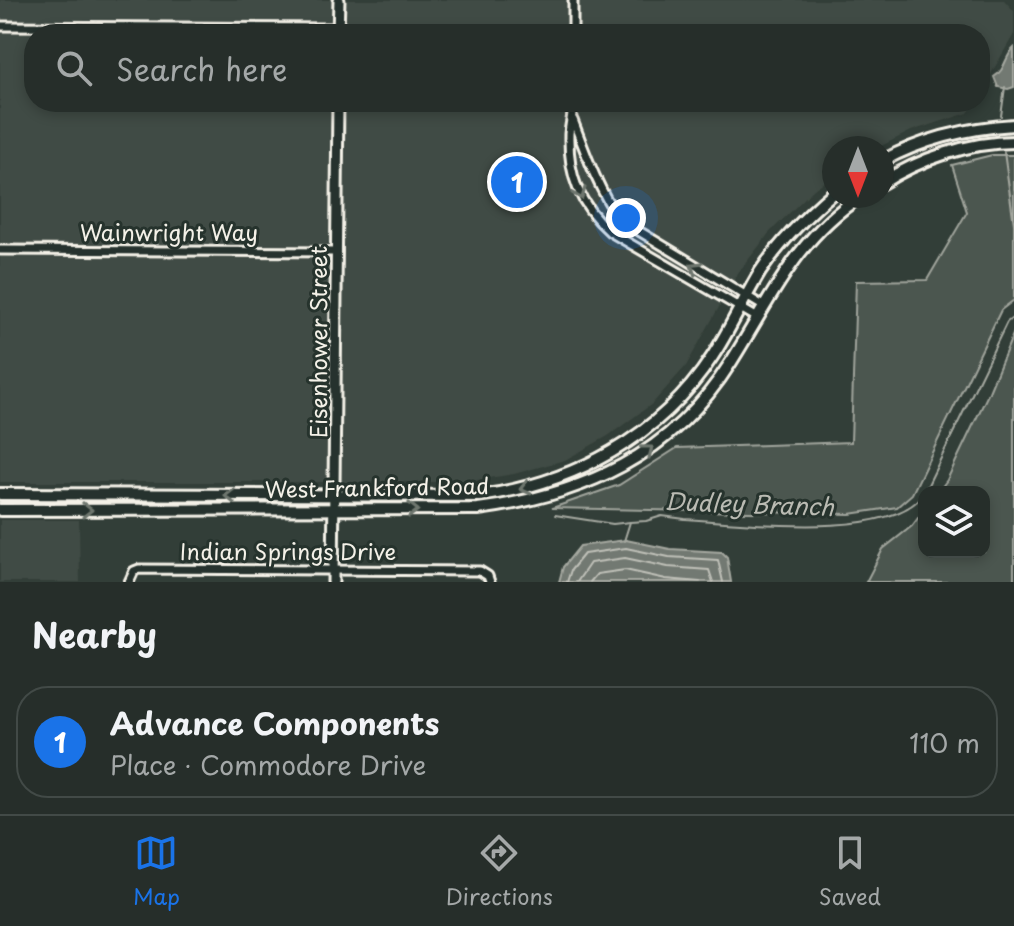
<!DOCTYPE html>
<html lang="en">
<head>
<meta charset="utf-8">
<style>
  :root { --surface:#262e2a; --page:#2e3632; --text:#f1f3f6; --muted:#a4a8a8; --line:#424a47; --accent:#1a73e8 }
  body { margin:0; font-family:"Playpen Sans",sans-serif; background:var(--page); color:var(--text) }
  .controls { position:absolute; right:24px; bottom:24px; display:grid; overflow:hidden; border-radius:16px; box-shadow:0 4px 12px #0003 }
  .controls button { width:72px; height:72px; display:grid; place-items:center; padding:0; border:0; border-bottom:2px solid var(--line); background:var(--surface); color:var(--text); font:40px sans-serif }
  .compass { position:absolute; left:822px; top:136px; width:72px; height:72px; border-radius:50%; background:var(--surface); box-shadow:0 4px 12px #0003; rotate:180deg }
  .you { position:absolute; left:626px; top:218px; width:28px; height:28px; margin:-20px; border:6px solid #fff; border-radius:50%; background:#1a73e8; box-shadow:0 0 0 12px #1a73e833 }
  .badge { display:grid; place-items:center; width:52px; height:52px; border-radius:50%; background:var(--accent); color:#fff; font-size:26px; font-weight:700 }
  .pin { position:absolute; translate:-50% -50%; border:4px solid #fff; box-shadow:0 2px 8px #0006 }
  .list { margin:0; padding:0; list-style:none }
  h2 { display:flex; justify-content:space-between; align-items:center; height:104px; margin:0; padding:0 32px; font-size:34px }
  h2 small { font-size:26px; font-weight:400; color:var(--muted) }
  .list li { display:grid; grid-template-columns:52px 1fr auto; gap:24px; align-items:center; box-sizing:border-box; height:112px; margin:0 16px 16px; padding:0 16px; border:2px solid var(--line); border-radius:32px }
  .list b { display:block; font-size:30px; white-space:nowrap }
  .list p { margin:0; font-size:26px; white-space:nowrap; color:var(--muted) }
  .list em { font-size:26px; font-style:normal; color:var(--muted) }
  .icon { flex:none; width:44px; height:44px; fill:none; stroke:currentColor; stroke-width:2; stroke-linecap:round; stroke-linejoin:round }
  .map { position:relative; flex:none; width:1014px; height:582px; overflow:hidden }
  .search { position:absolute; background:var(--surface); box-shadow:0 4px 12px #0003; left:24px; right:24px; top:24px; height:88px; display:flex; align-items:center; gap:20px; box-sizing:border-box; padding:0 28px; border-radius:32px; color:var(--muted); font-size:30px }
  .sheet { height:232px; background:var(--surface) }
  nav { display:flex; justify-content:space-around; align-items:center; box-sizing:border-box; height:112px; border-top:2px solid var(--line); background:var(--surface); font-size:22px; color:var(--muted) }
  nav a { display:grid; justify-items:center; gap:4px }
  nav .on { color:var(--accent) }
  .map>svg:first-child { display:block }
</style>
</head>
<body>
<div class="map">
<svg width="1014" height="582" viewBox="0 0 1014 582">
  <rect width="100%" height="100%" fill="#323e38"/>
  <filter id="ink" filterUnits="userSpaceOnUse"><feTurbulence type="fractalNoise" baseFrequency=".0125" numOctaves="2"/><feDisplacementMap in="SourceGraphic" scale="16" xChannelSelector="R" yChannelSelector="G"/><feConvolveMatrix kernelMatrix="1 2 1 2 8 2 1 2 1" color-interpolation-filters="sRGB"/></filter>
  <g filter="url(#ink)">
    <g fill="#404b44">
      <path d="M0,0H1004L1014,11V34L980,93V34H34V102H975L968,113L911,131L877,148H834V175L814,189L770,232L738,273L686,366L652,404L608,436L565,460L514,474L465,482H0Z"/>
      <path d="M0,520H79L80,582H0Z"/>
    </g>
    <g fill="#4c564f" stroke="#a0a49c" stroke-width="2">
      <path d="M992,155H1014V300L1001,310L912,494L897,507L850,514L552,508L619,485L677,448L851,442L856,281L927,280L967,212L952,165Z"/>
      <path d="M1014,332V582H866L883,549L912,526L924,510V552H984V492H938L947,480L989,392Z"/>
    </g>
    <g fill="#727972" stroke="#a6a9a1" stroke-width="2">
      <path d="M1014,48V87L1008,89L998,87L994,77C1005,71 1005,56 1014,48Z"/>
      <path d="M626,540L670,549L722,552L727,557L731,582H559L563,567L580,546Z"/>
    </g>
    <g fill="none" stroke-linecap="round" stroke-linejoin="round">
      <g stroke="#c0c1b9" stroke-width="2">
        <path d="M567,582L571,570L584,554L626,548L669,557L718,560L723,582"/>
        <path d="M577,582L590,563L625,558L668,567L709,570L713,582"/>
        <path d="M590,582L597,574L625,570L666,579L700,582"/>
      </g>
      <g stroke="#a6a9a1" stroke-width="2">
        <path d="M1001,116L1005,87"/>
        <path d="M1004,152L1014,224"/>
        <path d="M925,491L1007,322L1014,317"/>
        <path d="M555,515L613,524L630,522"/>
        <path d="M624,541L630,522L646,521L662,516L685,519C739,522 893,542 924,493"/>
      </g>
      <defs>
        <g id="minor">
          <path d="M573,0V34"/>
          <path d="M0,26L338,28"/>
          <path d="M573,102C573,113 570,123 569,134C568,176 579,204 610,232L756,317"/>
          <path d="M573,120C586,154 598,189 619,219L763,306"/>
          <path d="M0,250L337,252"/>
          <path d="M129,582L134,571L139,569L480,571L488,576L490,582"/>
        </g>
        <g id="tertiary">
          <path d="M338,34L339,0"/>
          <path d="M333,582L338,102"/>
        </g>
        <g id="secondary">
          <path d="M882,161C923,139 967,128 1014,125"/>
          <path d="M882,183C919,159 970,142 1014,142"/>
          <path d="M0,494L480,496C574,483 660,437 712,357C730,330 743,300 760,272C780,242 807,215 834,192"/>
          <path d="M0,510L478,509C584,495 672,456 731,362C771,299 796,238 861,196"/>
        </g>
      </defs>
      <use href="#minor" stroke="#f4f1e8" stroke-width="13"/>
      <use href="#tertiary" stroke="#f4f1e8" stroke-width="15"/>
      <use href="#secondary" stroke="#f4f1e8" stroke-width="16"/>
      <use href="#minor" stroke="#26332d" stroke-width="7"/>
      <use href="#tertiary" stroke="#26332d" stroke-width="9"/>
      <use href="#secondary" stroke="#26332d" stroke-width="10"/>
    </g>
    <defs><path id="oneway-chevron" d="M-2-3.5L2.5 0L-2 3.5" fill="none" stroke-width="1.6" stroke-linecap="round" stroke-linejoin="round" transform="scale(2)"/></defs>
    <g stroke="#6e766e">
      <use href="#oneway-chevron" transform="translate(580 194) rotate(68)"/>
      <use href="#oneway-chevron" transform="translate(695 267) rotate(-149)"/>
      <use href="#oneway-chevron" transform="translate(648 450) rotate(-37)"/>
      <use href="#oneway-chevron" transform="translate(525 488) rotate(166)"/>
      <use href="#oneway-chevron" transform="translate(230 496) rotate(180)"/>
      <use href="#oneway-chevron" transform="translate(87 510)"/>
      <use href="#oneway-chevron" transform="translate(413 510)"/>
    </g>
  </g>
  <g text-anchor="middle" stroke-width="6" stroke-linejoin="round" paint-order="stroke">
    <g font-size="22" fill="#f4f1e8" stroke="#26332d">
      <text x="169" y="241">Wainwright Way</text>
      <text transform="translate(319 342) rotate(-90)" y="8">Eisenhower Street</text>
      <text transform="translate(377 488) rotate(-1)" y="8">West Frankford Road</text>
      <text x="288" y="560">Indian Springs Drive</text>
    </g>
    <g font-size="24" font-style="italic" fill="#babbb3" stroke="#26332d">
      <text transform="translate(749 505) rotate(2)" y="8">Dudley Branch</text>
    </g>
  </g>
</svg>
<div class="controls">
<button><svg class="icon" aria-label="layers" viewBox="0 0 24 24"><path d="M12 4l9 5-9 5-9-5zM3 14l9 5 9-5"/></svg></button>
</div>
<svg class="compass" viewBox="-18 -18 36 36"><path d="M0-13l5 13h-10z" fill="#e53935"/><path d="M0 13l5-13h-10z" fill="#a4a8a8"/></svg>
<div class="you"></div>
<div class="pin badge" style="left:517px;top:182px">1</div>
<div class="search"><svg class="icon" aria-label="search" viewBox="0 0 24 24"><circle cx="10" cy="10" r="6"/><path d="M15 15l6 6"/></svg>Search here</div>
</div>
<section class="sheet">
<h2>Nearby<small></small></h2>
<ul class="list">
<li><span class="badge">1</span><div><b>Advance Components</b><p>Place · Commodore Drive</p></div><em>110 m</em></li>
</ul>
</section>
<nav>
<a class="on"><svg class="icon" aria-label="map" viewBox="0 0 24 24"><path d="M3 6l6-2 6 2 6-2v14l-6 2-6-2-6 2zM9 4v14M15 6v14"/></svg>Map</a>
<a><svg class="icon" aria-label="directions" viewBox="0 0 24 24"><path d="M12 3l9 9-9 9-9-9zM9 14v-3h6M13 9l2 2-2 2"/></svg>Directions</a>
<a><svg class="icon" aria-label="saved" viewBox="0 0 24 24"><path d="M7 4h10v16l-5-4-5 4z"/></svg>Saved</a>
</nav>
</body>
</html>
